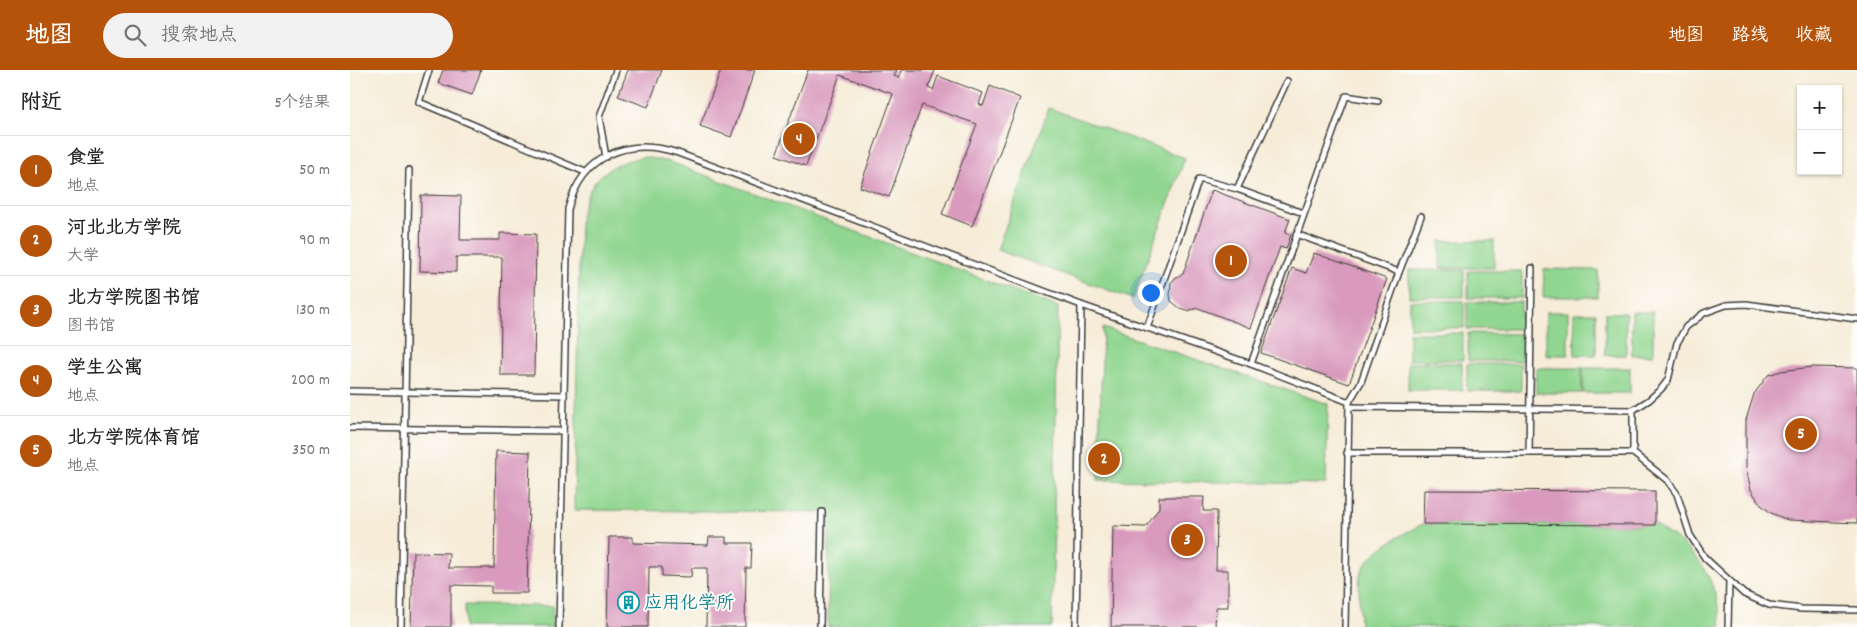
<!DOCTYPE html>
<html lang="zh">
<head>
<meta charset="utf-8">
<style>
  :root { --surface:#fff; --page:#f2f2f2; --text:#222; --muted:#767676; --line:#e0e0e0; --accent:#b45309 }
  body { margin:0; font-family:Dekko,"LXGW WenKai TC",sans-serif; background:var(--page); color:var(--text) }
  .controls { position:absolute; right:15px; top:15px; display:grid; overflow:hidden; border-radius:0px; box-shadow:0 1px 4px #0004 }
  .controls button { width:45px; height:45px; display:grid; place-items:center; padding:0; border:0; border-bottom:1px solid var(--line); background:var(--surface); color:var(--text); font:25px sans-serif }
  .you { position:absolute; left:800px; top:222px; width:18px; height:18px; margin:-12px; border:4px solid #fff; border-radius:50%; background:#1a73e8; box-shadow:0 0 0 8px #1a73e833 }
  .badge { display:grid; place-items:center; width:32px; height:32px; border-radius:50%; background:var(--accent); color:#fff; font-size:16px; font-weight:700 }
  .pin { position:absolute; translate:-50% -50%; border:2px solid #fff; box-shadow:0 1px 5px #0006 }
  .list { margin:0; padding:0; list-style:none }
  h2 { display:flex; justify-content:space-between; align-items:center; height:65px; margin:0; padding:0 20px; font-size:21px }
  h2 small { font-size:16px; font-weight:400; color:var(--muted) }
  .list li { display:grid; grid-template-columns:32px 1fr auto; gap:15px; align-items:center; box-sizing:border-box; height:70px; padding:0 20px; border-top:1px solid var(--line) }
  .list b { display:block; font-size:19px; white-space:nowrap }
  .list p { margin:0; font-size:16px; white-space:nowrap; color:var(--muted) }
  .list em { font-size:16px; font-style:normal; color:var(--muted) }
  .icon { flex:none; width:28px; height:28px; fill:none; stroke:currentColor; stroke-width:2; stroke-linecap:round; stroke-linejoin:round }
  .map { position:relative; flex:none; width:1507px; height:557px; overflow:hidden }
  header { display:flex; align-items:center; gap:30px; box-sizing:border-box; height:70px; padding:0 25px; background:var(--accent); color:#fff }
  header strong { font-size:24px }
  nav { display:flex; gap:28px; margin-inline-start:auto; font-size:18px }
  .search { width:350px; height:45px; background:var(--page); display:flex; align-items:center; gap:12px; box-sizing:border-box; padding:0 18px; border-radius:28px; color:var(--muted); font-size:19px }
  main { display:flex }
  aside { flex:1; background:var(--surface) }
  .map>svg:first-child { display:block }
</style>
</head>
<body>
<header>
<strong>地图</strong>
<div class="search"><svg class="icon" aria-label="search" viewBox="0 0 24 24"><circle cx="10" cy="10" r="6"/><path d="M15 15l6 6"/></svg>搜索地点</div>
<nav><a>地图</a><a>路线</a><a>收藏</a></nav>
</header>
<main>
<aside>
<h2>附近<small>5个结果</small></h2>
<ul class="list">
<li><span class="badge">1</span><div><b>食堂</b><p>地点</p></div><em>50 m</em></li>
<li><span class="badge">2</span><div><b>河北北方学院</b><p>大学</p></div><em>90 m</em></li>
<li><span class="badge">3</span><div><b>北方学院图书馆</b><p>图书馆</p></div><em>130 m</em></li>
<li><span class="badge">4</span><div><b>学生公寓</b><p>地点</p></div><em>200 m</em></li>
<li><span class="badge">5</span><div><b>北方学院体育馆</b><p>地点</p></div><em>350 m</em></li>
</ul>
</aside>
<div class="map">
<svg width="1507" height="557" viewBox="0 0 1507 557">
  <rect width="100%" height="100%" fill="#fdfcf7"/>
  <filter id="ink" filterUnits="userSpaceOnUse"><feTurbulence type="fractalNoise" baseFrequency=".02" numOctaves="2"/><feDisplacementMap in="SourceGraphic" scale="10" xChannelSelector="R" yChannelSelector="G"/><feConvolveMatrix kernelMatrix="1 2 1 2 8 2 1 2 1" color-interpolation-filters="sRGB"/></filter>
  <filter id="wash" filterUnits="userSpaceOnUse"><feTurbulence type="fractalNoise" baseFrequency=".0096" numOctaves="4" result="noise"/><feDisplacementMap in="SourceGraphic" scale="20" xChannelSelector="R" yChannelSelector="G"/><feGaussianBlur stdDeviation="1.12" result="paint"/><feColorMatrix in="noise" values="0 0 0 0 0 0 0 0 0 0 0 0 0 0 0 0 0 1.4 0 .05"/><feComposite in="paint" operator="in"/></filter>
  <g filter="url(#wash)">
    <rect width="100%" height="100%" fill="#f6ecd8"/>
    <g fill="#90d690" stroke="#567956">
      <path d="M699,38L835,88L783,229L647,180Z"/>
      <path d="M294,87L320,92L708,237L702,557H478L479,442L224,440L230,150C232,142 234,132 238,124C249,100 270,91 294,87Z"/>
      <rect x="1090" y="171" width="54" height="27"/>
      <path d="M1194,199L1248,200V227H1193Z"/>
      <rect x="1059" y="200" width="55" height="27"/>
      <rect x="1118" y="201" width="54" height="27"/>
      <rect x="1060" y="231" width="54" height="27"/>
      <rect x="1117" y="232" width="54" height="27"/>
      <rect x="1196" y="242" width="22" height="43"/>
      <rect x="1282" y="242" width="21" height="43"/>
      <path d="M1224,243H1246V285H1225Z"/>
      <rect x="1255" y="243" width="21" height="42"/>
      <path d="M753,258L978,334L976,414L748,410Z"/>
      <rect x="1059" y="263" width="54" height="27"/>
      <path d="M1118,263L1172,264V291H1118Z"/>
      <rect x="1058" y="293" width="54" height="27"/>
      <rect x="1117" y="294" width="54" height="27"/>
      <rect x="1186" y="298" width="46" height="25"/>
      <rect x="1233" y="298" width="47" height="25"/>
      <path d="M1073,454L1305,455C1349,483 1366,504 1371,557H1010C1010,543 1008,518 1010,506C1015,483 1054,463 1073,454Z"/>
      <path d="M115,535L203,536L202,557H115Z"/>
    </g>
    <g id="blocks">
      <g fill="#d99abe">
        <path d="M93,0H131L122,25L88,13Z"/>
        <path d="M278,0H312L298,37L268,26Z"/>
        <path d="M371,0H405L381,67L350,56Z"/>
        <path d="M458,0H547L544,6L549,8L551,0H585L578,18L583,20L588,6L633,23L629,34L633,36L640,16L670,28L622,156L592,144L627,54L572,35L539,127L510,117L543,24L490,5L456,96L426,85Z"/>
        <path d="M862,120L940,149L935,163L941,165L936,179L930,177L901,258L848,238L837,241L831,239L821,231L820,225L821,213L825,208L833,204Z"/>
        <path d="M71,125L111,126L110,170H150V163L186,164L184,305H150L152,187H106V202L70,201Z"/>
        <path d="M964,183L1037,209L999,314L911,283L942,198L956,203Z"/>
        <path d="M1462,297L1507,298V453L1438,450L1421,443L1411,435L1401,420L1396,398V350L1404,324L1418,305L1431,301Z"/>
        <path d="M146,381L180,382L177,523H141V516L101,515V557H61L63,482L99,483L98,498H144Z"/>
        <path d="M1074,420L1305,421V455L1073,454Z"/>
        <path d="M809,427H854L853,441H867L866,500H878V537H866L865,557H761L763,456L796,457L809,438Z"/>
        <path d="M259,467H283V473L358,475L359,467H376V473H402L401,498H396L395,557H356L357,498H342L341,507L312,506V497H299L298,557H257Z"/>
      </g>
    </g>
  </g>
  <g filter="url(#ink)">
    <use href="#blocks" fill-opacity="0" stroke="#3d3b38" stroke-width="1"/>
    <g fill="none" stroke-linecap="round" stroke-linejoin="round">
      <defs>
        <g id="service">
          <path d="M79,0L69,32L235,102"/>
          <path d="M256,87L249,47L266,0"/>
          <path d="M887,119L937,11"/>
          <path d="M946,164L1049,202"/>
          <path d="M797,258L849,109L887,119L953,143"/>
          <path d="M901,294L996,26L1028,31"/>
          <path d="M0,321L214,325"/>
          <path d="M999,332L1011,312L1049,202L1071,146"/>
          <path d="M999,337L1283,340L1299,330L1311,319L1318,310L1327,273L1336,257L1354,243L1376,235L1396,234L1507,249"/>
          <path d="M0,358L213,361"/>
          <path d="M997,383H1283L1317,410L1327,424L1340,465L1355,488L1394,524L1419,535L1452,539L1507,540"/>
          <path d="M1179,383L1182,198"/>
          <path d="M1283,383V340"/>
          <path d="M51,557L59,100"/>
          <path d="M209,557L218,139C232,86 277,66 328,83L731,235L901,294L999,332L995,557"/>
          <path d="M470,557L472,442"/>
          <path d="M726,557L731,235"/>
          <path d="M1378,557L1379,511"/>
        </g>
      </defs>
      <use href="#service" stroke="#3d3b38" stroke-width="8"/>
      <use href="#service" stroke="#fff" stroke-width="5"/>
    </g>
  </g>
  <defs>
    <symbol id="building-ring" viewBox="-11 -11 22 22"><circle r="9.5" fill="#fdfcf7" stroke="#0f9aa8" stroke-width="1.5"/><path d="M-4-6H4V6H1V3H-1V6H-4ZM-2.5-4.3h1.7v1.8h-1.7ZM.8-4.3h1.7v1.8H.8ZM-2.5-1h1.7V.8h-1.7ZM.8-1h1.7V.8H.8Z" fill="#0f9aa8"/></symbol>
  </defs>
  <g fill-rule="evenodd">
    <use href="#building-ring" x="266" y="520" width="25" height="25"/>
  </g>
  <g text-anchor="middle" stroke-width="4" stroke-linejoin="round" paint-order="stroke">
    <g font-size="18" fill="#0d838f" stroke="#fdfcf7" text-anchor="start">
      <text x="294" y="538">应用化学所</text>
    </g>
  </g>
</svg>
<div class="controls">
<button>+</button>
<button>−</button>
</div>
<div class="you"></div>
<div class="pin badge" style="left:881px;top:191px">1</div>
<div class="pin badge" style="left:754px;top:389px">2</div>
<div class="pin badge" style="left:837px;top:470px">3</div>
<div class="pin badge" style="left:449px;top:69px">4</div>
<div class="pin badge" style="left:1451px;top:364px">5</div>
</div>
</main>
</body>
</html>
